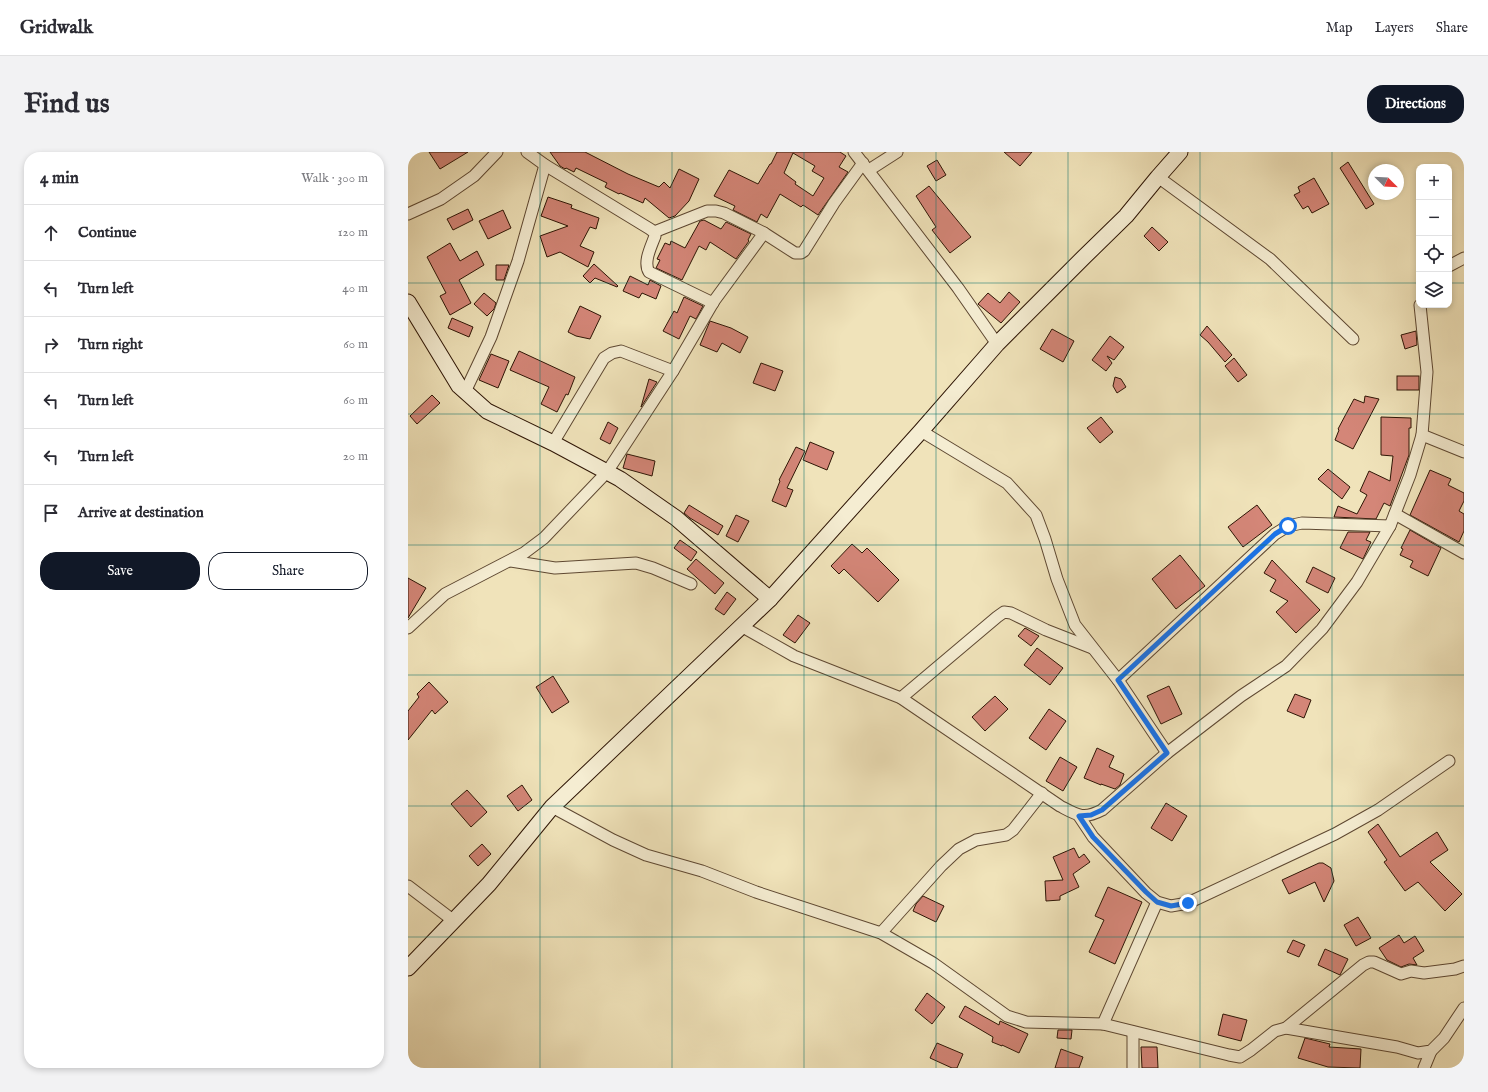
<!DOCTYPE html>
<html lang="en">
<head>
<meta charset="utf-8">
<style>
  :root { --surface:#fff; --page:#f2f2f3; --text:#2b2b33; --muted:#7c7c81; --line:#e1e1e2; --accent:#111827 }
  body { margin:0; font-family:"IM FELL English",serif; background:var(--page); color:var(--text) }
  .controls { position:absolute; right:12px; top:12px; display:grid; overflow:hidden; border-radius:8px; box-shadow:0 2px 6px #0003 }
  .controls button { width:36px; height:36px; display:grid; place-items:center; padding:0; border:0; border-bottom:1px solid var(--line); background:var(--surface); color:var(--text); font:20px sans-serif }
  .compass { position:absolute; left:960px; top:12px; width:36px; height:36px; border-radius:50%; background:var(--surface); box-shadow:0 2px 6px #0003; rotate:114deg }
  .stop { position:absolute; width:12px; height:12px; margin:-9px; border:3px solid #1a73e8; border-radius:50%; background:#fff }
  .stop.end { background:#1a73e8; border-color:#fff; box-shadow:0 1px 4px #0008 }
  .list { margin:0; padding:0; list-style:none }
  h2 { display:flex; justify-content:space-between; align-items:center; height:52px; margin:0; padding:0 16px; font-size:17px }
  h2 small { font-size:13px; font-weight:400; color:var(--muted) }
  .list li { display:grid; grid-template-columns:26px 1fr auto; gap:12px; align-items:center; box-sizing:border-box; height:56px; padding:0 16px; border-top:1px solid var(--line) }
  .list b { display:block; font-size:15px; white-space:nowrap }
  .list em { font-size:13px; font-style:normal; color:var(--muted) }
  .actions { display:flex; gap:8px; padding:12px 16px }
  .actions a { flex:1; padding:9px 0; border:1px solid var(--accent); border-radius:16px; text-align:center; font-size:14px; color:var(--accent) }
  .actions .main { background:var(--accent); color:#fff }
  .icon { flex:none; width:22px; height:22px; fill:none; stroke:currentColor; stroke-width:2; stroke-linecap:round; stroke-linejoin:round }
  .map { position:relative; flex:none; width:1056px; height:916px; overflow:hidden; border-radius:16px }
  header { display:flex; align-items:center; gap:24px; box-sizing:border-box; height:56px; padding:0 20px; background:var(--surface); border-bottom:1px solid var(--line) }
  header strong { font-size:19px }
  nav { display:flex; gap:22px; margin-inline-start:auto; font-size:14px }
  .intro { display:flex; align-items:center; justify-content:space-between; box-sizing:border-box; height:96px; padding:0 24px }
  h1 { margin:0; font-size:28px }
  .button { padding:10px 18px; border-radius:16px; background:var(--accent); color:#fff; font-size:14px; font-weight:700 }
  main { display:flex; gap:24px; padding:0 24px }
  aside { flex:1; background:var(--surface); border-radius:16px; box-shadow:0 2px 6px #0003 }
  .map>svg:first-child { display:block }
</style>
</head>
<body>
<header>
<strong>Gridwalk</strong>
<nav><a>Map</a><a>Layers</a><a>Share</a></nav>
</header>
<div class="intro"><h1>Find us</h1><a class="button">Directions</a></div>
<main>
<aside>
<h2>4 min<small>Walk · 300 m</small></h2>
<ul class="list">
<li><svg class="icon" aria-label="ahead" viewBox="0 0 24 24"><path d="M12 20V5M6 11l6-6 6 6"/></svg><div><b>Continue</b></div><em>120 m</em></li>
<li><svg class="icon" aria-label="left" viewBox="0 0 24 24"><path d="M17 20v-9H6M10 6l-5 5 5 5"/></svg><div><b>Turn left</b></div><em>40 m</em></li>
<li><svg class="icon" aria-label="right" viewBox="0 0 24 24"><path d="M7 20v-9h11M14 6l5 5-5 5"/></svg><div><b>Turn right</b></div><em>60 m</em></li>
<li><svg class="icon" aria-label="left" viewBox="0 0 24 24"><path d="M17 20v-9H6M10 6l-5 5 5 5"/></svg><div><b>Turn left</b></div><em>60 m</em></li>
<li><svg class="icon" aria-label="left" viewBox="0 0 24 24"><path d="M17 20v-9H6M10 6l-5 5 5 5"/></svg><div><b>Turn left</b></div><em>20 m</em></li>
<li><svg class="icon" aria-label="arrive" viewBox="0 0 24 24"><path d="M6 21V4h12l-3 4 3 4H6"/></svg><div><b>Arrive at destination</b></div></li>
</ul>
<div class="actions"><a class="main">Save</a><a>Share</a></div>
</aside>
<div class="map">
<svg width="1056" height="916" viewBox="0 0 1056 916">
  <rect width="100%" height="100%" fill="#f0e3ba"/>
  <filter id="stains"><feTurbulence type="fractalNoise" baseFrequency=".005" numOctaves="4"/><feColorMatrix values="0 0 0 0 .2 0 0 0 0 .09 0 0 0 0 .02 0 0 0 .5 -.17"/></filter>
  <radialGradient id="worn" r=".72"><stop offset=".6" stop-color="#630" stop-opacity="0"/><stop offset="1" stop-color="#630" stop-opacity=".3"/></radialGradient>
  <g fill="#d48678" stroke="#2e1505" fill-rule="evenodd">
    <path d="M21,0H60L32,17Z"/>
    <path d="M142,0H177L220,22L251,35L256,30L262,36L271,17L291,27L281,49L267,64L261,66L237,46L235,51L212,41L211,42L197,35L199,31L168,16L166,20L158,16L157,17L152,14Z"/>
    <path d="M369,0H432L438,4L431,15L440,20L410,63L395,53L393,55L372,42L359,66L353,62L349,70L325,58L327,54L306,44L321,18L350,32L362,12H363ZM385,1L407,14L404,19L416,26L405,44L387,32L388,30L376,21Z"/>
    <path d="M596,0H624L612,14Z"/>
    <path d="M529,8L538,23L528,29L519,14Z"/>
    <path d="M940,10L966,52L958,57L932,16Z"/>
    <path d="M906,26L921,52L904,61L900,54L895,57L886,43L892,40L890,35Z"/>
    <path d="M521,34L563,85L542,101L524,78L528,75L508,44Z"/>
    <path d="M140,45L164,53L163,56L191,66L188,77L182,75L172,94L186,100L180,115L152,100L139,105L132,84L160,74L133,64Z"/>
    <path d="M60,57L65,68L45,78L39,67Z"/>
    <path d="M95,58L103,76L80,87L71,69Z"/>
    <path d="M296,68L313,77L318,70L343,82L340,88L341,89L328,107L302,90L298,98L291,94L274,128L248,116L252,108L249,107L257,91L262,93L263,89L277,96L292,69Z"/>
    <path d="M744,75L760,90L751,99L736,84Z"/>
    <path d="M42,91L52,109L69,99L76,113L51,128L63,151L42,163L32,144L38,141L19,105Z"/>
    <path d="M186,112L210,134L209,135L187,126L182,131L175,124Z"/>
    <path d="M88,113H101L96,128H88Z"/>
    <path d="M222,124L240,133L242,128L253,134L248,147L234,141L231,146L215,139Z"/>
    <path d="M601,140L612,150L593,171L570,152L580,141L592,151Z"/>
    <path d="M76,141L88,151L86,157L79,164L66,152Z"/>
    <path d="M276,145L295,154L288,167L282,164L271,187L255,179L266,159L269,161Z"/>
    <path d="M172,154L193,164L182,187L168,184L160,180Z"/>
    <path d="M44,166L65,175L61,185L40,176Z"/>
    <path d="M302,169L323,176L340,185L332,201L314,191L309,200L292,193Z"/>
    <path d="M799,174L824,203L817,210L800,190L792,183Z"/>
    <path d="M644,177L666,189L655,210L632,197Z"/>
    <path d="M1008,179L1009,193L997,197L993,183Z"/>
    <path d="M702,184L716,195L706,208L699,204L704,211L698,219L684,208Z"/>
    <path d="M111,199L167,225L160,243L158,242L149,260L133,252L141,235L102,218Z"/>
    <path d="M83,202L101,209L90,236L71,228Z"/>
    <path d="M826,206L839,223L830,230L817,214Z"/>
    <path d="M353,211L375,219L367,239L345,231Z"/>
    <rect x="989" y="224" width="22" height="14"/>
    <path d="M707,225L713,227L718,235L709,241L705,234Z"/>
    <path d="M241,227L249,230L233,255Z"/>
    <path d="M24,243L32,251L9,272L2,264Z"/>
    <path d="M957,244L971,247L945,297L927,288L931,278L930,277L946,247L956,251Z"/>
    <path d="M693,265L705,280L692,291L679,276Z"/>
    <path d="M973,265L1003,266V276H1001V303L982,354L976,351L968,367L926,365L930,354L949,362L959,343L952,339L961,319L982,329L985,304L973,303Z"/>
    <path d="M200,270L210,276L202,292L192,287Z"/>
    <path d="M402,290L426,300L419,318L395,308Z"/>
    <path d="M388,295L397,299L379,336L385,338L378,355L364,349L372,329L371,328Z"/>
    <path d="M219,302L247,309L244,324L215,316Z"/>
    <path d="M920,317L942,335L934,347L910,327Z"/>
    <path d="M1022,318L1043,327L1040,333L1056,341V349L1051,359L1056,362V379L1051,390L1002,363Z"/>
    <path d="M281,353L315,374L310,383L282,366L276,361Z"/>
    <path d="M849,353L864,373L835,395L820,375Z"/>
    <path d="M328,363L341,369L330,390L318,384Z"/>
    <path d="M1002,378L1033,396L1020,424L1002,415L1005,409L992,403L995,397L993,396Z"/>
    <path d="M940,380H962L958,388L963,390L955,407L932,396Z"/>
    <path d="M272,388L289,400L283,409L266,396Z"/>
    <path d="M444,392L454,401L459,396L491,428L470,450L436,417L431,422L423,414Z"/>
    <path d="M772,403L797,434L768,457L744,427Z"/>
    <path d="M288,407L316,431L307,442L279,417Z"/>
    <path d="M864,408L912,458L888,481L868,460L880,449L862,439L868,428L856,421Z"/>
    <path d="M905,415L927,426L920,441L898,430Z"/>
    <path d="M0,426L18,436L0,466Z"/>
    <path d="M319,440L328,447L316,463L307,457Z"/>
    <path d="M390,463L402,471L387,491L375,483Z"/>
    <path d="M617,476L631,484L623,494L610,484Z"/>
    <path d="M629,496L655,516L642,533L616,513Z"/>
    <path d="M145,524L161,550L144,561L128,535Z"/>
    <path d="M21,530L40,550L27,562L24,558L0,588V559L11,545L9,542Z"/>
    <path d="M761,534L774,562L753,572L739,544Z"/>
    <path d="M887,542L903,548L896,566L879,559Z"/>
    <path d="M587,544L600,557L577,579L564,565Z"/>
    <path d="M641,557L658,569L638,598L621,586Z"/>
    <path d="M689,596L706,604L701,615L716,622L712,633L707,637L693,632V633L676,626Z"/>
    <path d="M652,605L669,615L655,639L638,629Z"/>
    <path d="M114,633L124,648L110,659L99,644Z"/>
    <path d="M59,638L79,660L63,675L43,652Z"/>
    <path d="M758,651L779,664L764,689L743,676Z"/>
    <path d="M970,672L992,705L1029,680L1040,698L1022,710L1054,742L1037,759L1010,730L997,739L976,710L979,708L960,680Z"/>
    <path d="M74,692L83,702L70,714L61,704Z"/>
    <path d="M666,696L671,706L676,702L682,710L665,722L671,735L652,744V748L638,749L637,729L655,728L645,705Z"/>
    <path d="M911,711H915L923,716L926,729L916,750L907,730L881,742L874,728Z"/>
    <path d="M700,735L734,750L707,812L681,800L696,768L687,764Z"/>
    <path d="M515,744L536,754L528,770L505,759L508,752Z"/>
    <path d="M950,765L963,786L948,794L936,773Z"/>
    <path d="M991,783L996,791L1007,784L1016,799L1005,806L1009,813L1001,812L993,815L979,808L971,796Z"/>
    <path d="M885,788L897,793L891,805L879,800Z"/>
    <path d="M917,797L940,807L932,823L910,813Z"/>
    <path d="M519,841L537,855L524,872L507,858Z"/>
    <path d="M557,854L591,873L592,869L620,882L611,901L594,893V894L584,890L585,885L551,865Z"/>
    <path d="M815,862L839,868L833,889L810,883Z"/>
    <path d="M650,878H664L663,887L649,886Z"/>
    <path d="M897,886L922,892L921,895L953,897L952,916L920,915L890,906Z"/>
    <path d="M529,891L555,902L549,916H544L522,906Z"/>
    <path d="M733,895H749L750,916H734Z"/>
    <path d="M653,897L675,905L671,916H647Z"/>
  </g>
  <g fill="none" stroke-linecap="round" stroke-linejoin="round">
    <defs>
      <g id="street">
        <path d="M119,0L137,13L242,77L246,80L247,84C243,95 235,110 241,120L305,151"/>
        <path d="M446,0L550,136L589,192"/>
        <path d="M461,18L489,0"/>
        <path d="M750,25L862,107L945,187"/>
        <path d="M0,62L33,47L66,24L89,0"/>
        <path d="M246,80L299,59H308L316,61L356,81L387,101H393L396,99L426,51L455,11"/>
        <path d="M1041,114L1056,106"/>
        <path d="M57,240L83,185L110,109L137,13"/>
        <path d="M513,279L599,331L628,363L637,387L649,427L667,473L710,528L759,601"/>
        <path d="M1014,283L1056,300"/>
        <path d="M145,291L196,206L204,201L213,199L265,219"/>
        <path d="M987,362L1056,401"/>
        <path d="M103,409L147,416L228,411L245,416L283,432"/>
        <path d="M333,474L386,504L493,546L652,654C669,663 675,668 694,658L759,601L833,544L878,514L914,477L949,430L982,374L1002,323L1014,283L1019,220L1012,153"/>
        <path d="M0,476L37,442L116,401L136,386L199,320L265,219L306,149L356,81"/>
        <path d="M710,528L867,382L880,374L894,371L982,374"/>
        <path d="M493,546L589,465L596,460L603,461L638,478L684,496"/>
        <path d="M144,655L205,688L238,703L294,719L348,740L473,781L525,811L599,864L618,870L695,872L821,903L832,905L843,898L867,879L878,876L989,895L1010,901L1023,899L1036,886L1056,856"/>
        <path d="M671,664L685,685L738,741L749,750L763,754L780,751L927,682L970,658L1041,609"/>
        <path d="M0,734L46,769"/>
        <path d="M473,781L533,714L551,697L568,688L598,683L605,678L634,641"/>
        <path d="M695,872L749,750"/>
        <path d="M878,876L955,813L961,810H966L993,822L1003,819L1016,821L1047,817L1056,814"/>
        <path d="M725,916V880"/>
        <path d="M1016,916L1023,899"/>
      </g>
      <g id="secondary">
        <path d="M0,150L51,234L79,259L145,291L212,327L268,366L362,447"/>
        <path d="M0,816L81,732L144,655L362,447L513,279L589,192L676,105L718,64L750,25L772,0"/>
      </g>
    </defs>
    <use href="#street" stroke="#5e4832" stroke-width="13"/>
    <use href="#secondary" stroke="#2e1505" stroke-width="17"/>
    <use href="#street" stroke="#f5edd2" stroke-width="11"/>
    <use href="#secondary" stroke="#f5edd2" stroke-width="15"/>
  </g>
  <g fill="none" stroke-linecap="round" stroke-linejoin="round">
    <path stroke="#1a73e8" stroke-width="5" d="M780,751L763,754L749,750L738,740L685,685L671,664L683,663L694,658L759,601L710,528L867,382L880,374"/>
  </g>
  <path fill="none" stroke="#0f766e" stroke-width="1" stroke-opacity="0.55" d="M132,0V916M264,0V916M396,0V916M528,0V916M660,0V916M792,0V916M924,0V916M0,131H1011M1041,131H1056M0,262H1056M0,393H1056M0,523H1056M0,654H1056M0,785H1056"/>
  <rect width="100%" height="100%" filter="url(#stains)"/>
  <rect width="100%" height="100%" fill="url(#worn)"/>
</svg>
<div class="controls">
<button>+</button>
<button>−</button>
<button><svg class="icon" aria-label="locate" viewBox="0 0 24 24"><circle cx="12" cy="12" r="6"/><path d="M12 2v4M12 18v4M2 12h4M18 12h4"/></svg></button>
<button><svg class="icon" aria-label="layers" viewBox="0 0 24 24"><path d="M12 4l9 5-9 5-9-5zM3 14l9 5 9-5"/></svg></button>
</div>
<svg class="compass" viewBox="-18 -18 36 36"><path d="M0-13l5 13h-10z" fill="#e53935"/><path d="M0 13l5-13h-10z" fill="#7c7c81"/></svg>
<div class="stop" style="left:880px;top:374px"></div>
<div class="stop end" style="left:780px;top:751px"></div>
</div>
</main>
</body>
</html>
